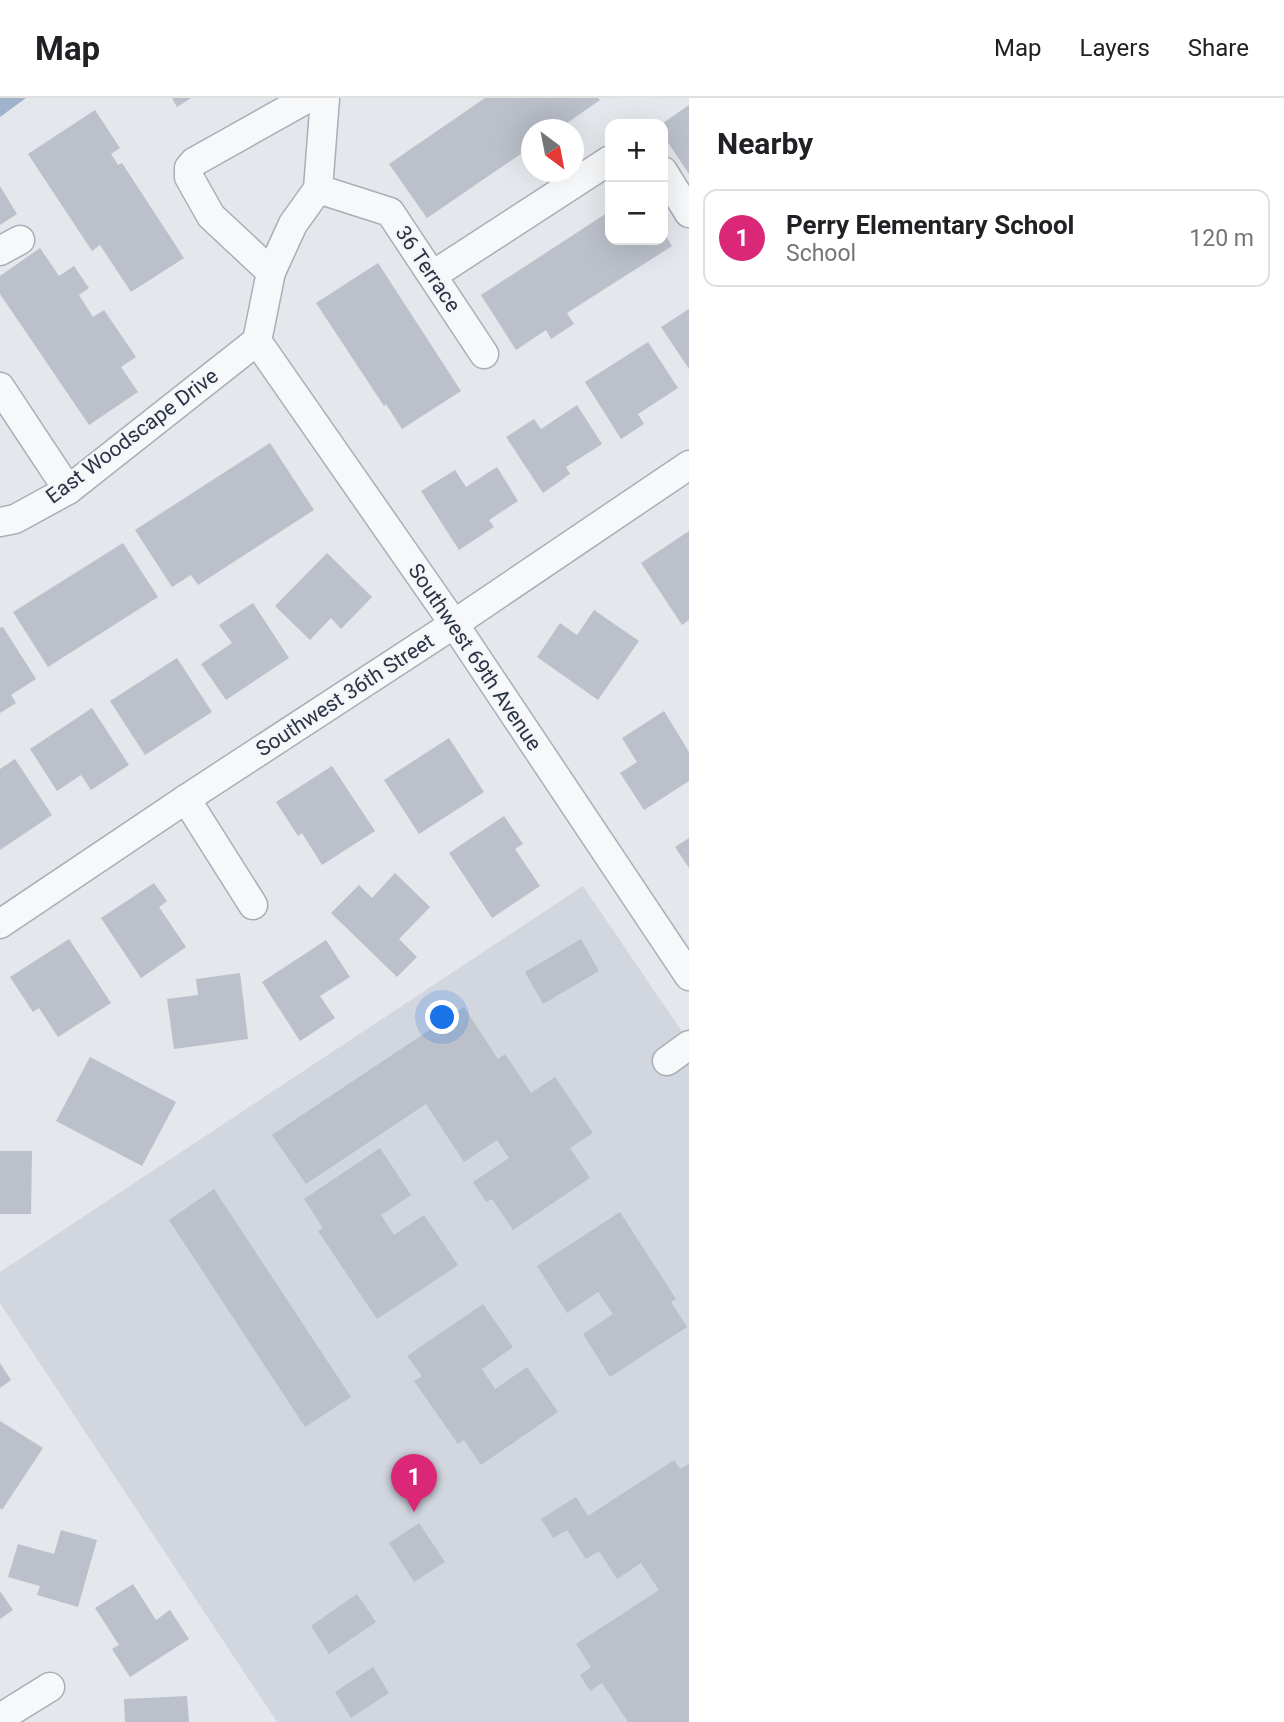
<!DOCTYPE html>
<html lang="en">
<head>
<meta charset="utf-8">
<style>
  :root { --surface:#fff; --page:#f2f2f2; --text:#202124; --muted:#757577; --line:#e0e0e0; --accent:#db2777 }
  body { margin:0; font-family:Roboto,sans-serif; background:var(--page); color:var(--text) }
  .controls { position:absolute; right:21px; top:21px; display:grid; overflow:hidden; border-radius:14px; box-shadow:0 7px 28px #0002 }
  .controls button { width:63px; height:63px; display:grid; place-items:center; padding:0; border:0; border-bottom:2px solid var(--line); background:var(--surface); color:var(--text); font:35px sans-serif }
  .compass { position:absolute; left:521px; top:21px; width:63px; height:63px; border-radius:50%; background:var(--surface); box-shadow:0 7px 28px #0002; rotate:148deg }
  .you { position:absolute; left:443px; top:920px; width:24px; height:24px; margin:-18px; border:5px solid #fff; border-radius:50%; background:#1a73e8; box-shadow:0 0 0 10px #1a73e833 }
  .badge { display:grid; place-items:center; width:46px; height:46px; border-radius:50%; background:var(--accent); color:#fff; font-size:23px; font-weight:700 }
  .pin { position:absolute; translate:-50% -58px; filter:drop-shadow(0 2px 4px #0008) }
  .pin::after { content:''; position:absolute; top:37px; width:24px; height:21px; background:inherit; clip-path:polygon(0 0,100% 0,50% 100%) }
  .list { margin:0; padding:0; list-style:none }
  h2 { display:flex; justify-content:space-between; align-items:center; height:91px; margin:0; padding:0 28px; font-size:30px }
  h2 small { font-size:23px; font-weight:400; color:var(--muted) }
  .list li { display:grid; grid-template-columns:46px 1fr auto; gap:21px; align-items:center; box-sizing:border-box; height:98px; margin:0 14px 14px; padding:0 14px; border:2px solid var(--line); border-radius:14px }
  .list b { display:block; font-size:26px; white-space:nowrap }
  .list p { margin:0; font-size:23px; white-space:nowrap; color:var(--muted) }
  .list em { font-size:23px; font-style:normal; color:var(--muted) }
  .map { position:relative; flex:none; width:689px; height:1624px; overflow:hidden }
  header { display:flex; align-items:center; gap:42px; box-sizing:border-box; height:98px; padding:0 35px; background:var(--surface); border-bottom:2px solid var(--line) }
  header strong { font-size:33px }
  nav { display:flex; gap:38px; margin-inline-start:auto; font-size:24px }
  main { display:flex }
  aside { flex:1; background:var(--surface) }
  .map>svg:first-child { display:block }
</style>
</head>
<body>
<header>
<strong>Map</strong>
<nav><a>Map</a><a>Layers</a><a>Share</a></nav>
</header>
<main>
<div class="map">
<svg width="689" height="1624" viewBox="0 0 689 1624">
  <rect width="100%" height="100%" fill="#e4e7ec"/>
  <path fill="#d2d6de" d="M583,788L689,944V1624H277L0,1205V1174Z"/>
  <path fill="#9fb4cc" d="M0,0H26L0,19Z"/>
  <g fill="#bbc0ca">
    <path d="M172,0H191L177,9Z"/>
    <path d="M485,0H598L600,2L557,32H531V49L427,120L389,66Z"/>
    <path d="M689,7V76L663,37V25Z"/>
    <path d="M95,12L120,50L111,56L118,67L122,65L184,160L131,194L100,147L92,153L28,56Z"/>
    <path d="M0,88L17,116L0,127Z"/>
    <path d="M610,113V142H663V133L672,148L567,215L574,226L551,241L546,232L516,252L481,197Z"/>
    <path d="M40,150L59,178L74,168L89,190L79,197L93,219L104,212L136,259L121,269L138,294L89,327L0,196V178Z"/>
    <path d="M378,165L461,293L402,331L386,306L384,308L316,205Z"/>
    <path d="M689,211V271L661,229Z"/>
    <path d="M648,244L678,290L638,316L644,326L621,341L585,284Z"/>
    <path d="M577,307L602,346L566,369L570,376L543,395L506,339L534,321L541,331Z"/>
    <path d="M270,345L314,412L198,487L191,477L172,489L135,432Z"/>
    <path d="M497,369L518,403L489,422L494,429L459,452L421,393L455,372L466,389Z"/>
    <path d="M689,433V522L682,527L641,465Z"/>
    <path d="M123,445L158,499L48,569L13,514Z"/>
    <path d="M327,455L372,499L341,531L331,520L310,542L275,508Z"/>
    <path d="M253,505L289,560L226,602L201,566L232,545L219,527Z"/>
    <path d="M594,512L639,543L598,602L537,559L560,525L577,537Z"/>
    <path d="M3,529L36,581L11,597L16,605L0,615V530Z"/>
    <path d="M177,560L212,614L145,657L110,603Z"/>
    <path d="M92,610L129,667L91,692L81,677L57,693L30,651Z"/>
    <path d="M664,613L689,654V683L644,712L620,675L637,664L622,640Z"/>
    <path d="M449,640L484,694L419,736L384,682Z"/>
    <path d="M15,661L52,717L0,752V671Z"/>
    <path d="M332,668L375,733L322,767L302,735L298,738L276,704Z"/>
    <path d="M504,718L523,746L515,751L540,788L492,820L449,755Z"/>
    <path d="M689,740V770L675,749Z"/>
    <path d="M395,775L430,809L399,841L417,859L397,879L331,815L359,787L372,800Z"/>
    <path d="M154,785L167,803L159,809L186,849L141,880L101,820Z"/>
    <path d="M69,841L111,905L58,939L39,910L33,914L10,879Z"/>
    <path d="M581,841L599,873L543,906L525,874Z"/>
    <path d="M326,842L350,879L320,898L335,920L300,943L262,884Z"/>
    <path d="M240,875L248,941L174,951L167,901L198,897L196,881Z"/>
    <path d="M464,909L498,961L505,956L531,995L555,979L593,1035L570,1050L590,1080L513,1132L492,1101L486,1104L473,1084L509,1060L497,1042L464,1064L426,1006L306,1086L272,1037Z"/>
    <path d="M90,959L176,1004L142,1068L56,1023Z"/>
    <path d="M380,1050L411,1097L381,1117L394,1137L424,1117L458,1167L377,1221L318,1133L323,1130L304,1101Z"/>
    <path d="M0,1053H32L31,1116H0Z"/>
    <path d="M214,1091L351,1299L305,1329L169,1122Z"/>
    <path d="M620,1114L676,1201L671,1204L687,1229L610,1279L583,1236L613,1216L598,1194L567,1215L537,1168Z"/>
    <path d="M483,1206L513,1249L482,1271L495,1291L527,1269L558,1314L481,1367L464,1342L458,1346L414,1283L422,1278L407,1258Z"/>
    <path d="M0,1265L11,1282L0,1290Z"/>
    <path d="M0,1323L43,1350L2,1412L0,1410Z"/>
    <path d="M674,1362L680,1371L689,1366V1624H628L602,1585L590,1593L580,1577L591,1569L576,1546L659,1492L641,1465L617,1481L599,1453L586,1461L567,1432L553,1440L541,1421L576,1399L588,1418Z"/>
    <path d="M419,1425L445,1464L414,1484L389,1445Z"/>
    <path d="M61,1432L97,1442L78,1509L37,1497L40,1488L8,1479L18,1446L54,1456Z"/>
    <path d="M133,1486L156,1522L170,1512L189,1541L130,1579L112,1551L119,1547L95,1510Z"/>
    <path d="M0,1493L13,1512L0,1521Z"/>
    <path d="M357,1496L376,1524L329,1556L311,1528Z"/>
    <path d="M373,1569L389,1595L351,1620L335,1594Z"/>
    <path d="M187,1598L189,1624H125L124,1601Z"/>
  </g>
  <g fill="none" stroke-linecap="round" stroke-linejoin="round">
    <defs>
      <g id="minor">
        <path d="M663,73L689,115"/>
        <path d="M318,91L390,114L484,256"/>
        <path d="M0,153L20,142"/>
        <path d="M271,174L211,118L189,79V70L194,64L308,0"/>
        <path d="M433,177L610,62"/>
        <path d="M257,243L454,526L689,878"/>
        <path d="M257,243L271,174L293,126L318,91L325,0"/>
        <path d="M0,289L68,392"/>
        <path d="M0,424L15,421L68,392L257,243"/>
        <path d="M186,701L253,807"/>
        <path d="M0,826L186,701L454,526L689,367"/>
        <path d="M667,963L689,947"/>
        <path d="M0,1620L50,1589"/>
      </g>
    </defs>
    <use href="#minor" stroke="#a9aeb7" stroke-width="31"/>
    <use href="#minor" stroke="#f7f8fa" stroke-width="28"/>
  </g>
  <g text-anchor="middle" stroke-width="5" stroke-linejoin="round" paint-order="stroke">
    <g font-size="21" fill="#2b3445" stroke="#f4f6f9">
      <text transform="translate(428 171) rotate(56)" y="7">36 Terrace</text>
      <text transform="translate(132 338) rotate(-37)" y="7">East Woodscape Drive</text>
      <text transform="translate(475 559) rotate(56)" y="7">Southwest 69th Avenue</text>
      <text transform="translate(345 597) rotate(-33)" y="7">Southwest 36th Street</text>
    </g>
  </g>
</svg>
<div class="controls">
<button>+</button>
<button>−</button>
</div>
<svg class="compass" viewBox="-18 -18 36 36"><path d="M0-13l5 13h-10z" fill="#e53935"/><path d="M0 13l5-13h-10z" fill="#757577"/></svg>
<div class="you"></div>
<div class="pin badge" style="left:414px;top:1414px">1</div>
</div>
<aside>
<h2>Nearby<small></small></h2>
<ul class="list">
<li><span class="badge">1</span><div><b>Perry Elementary School</b><p>School</p></div><em>120 m</em></li>
</ul>
</aside>
</main>
</body>
</html>
